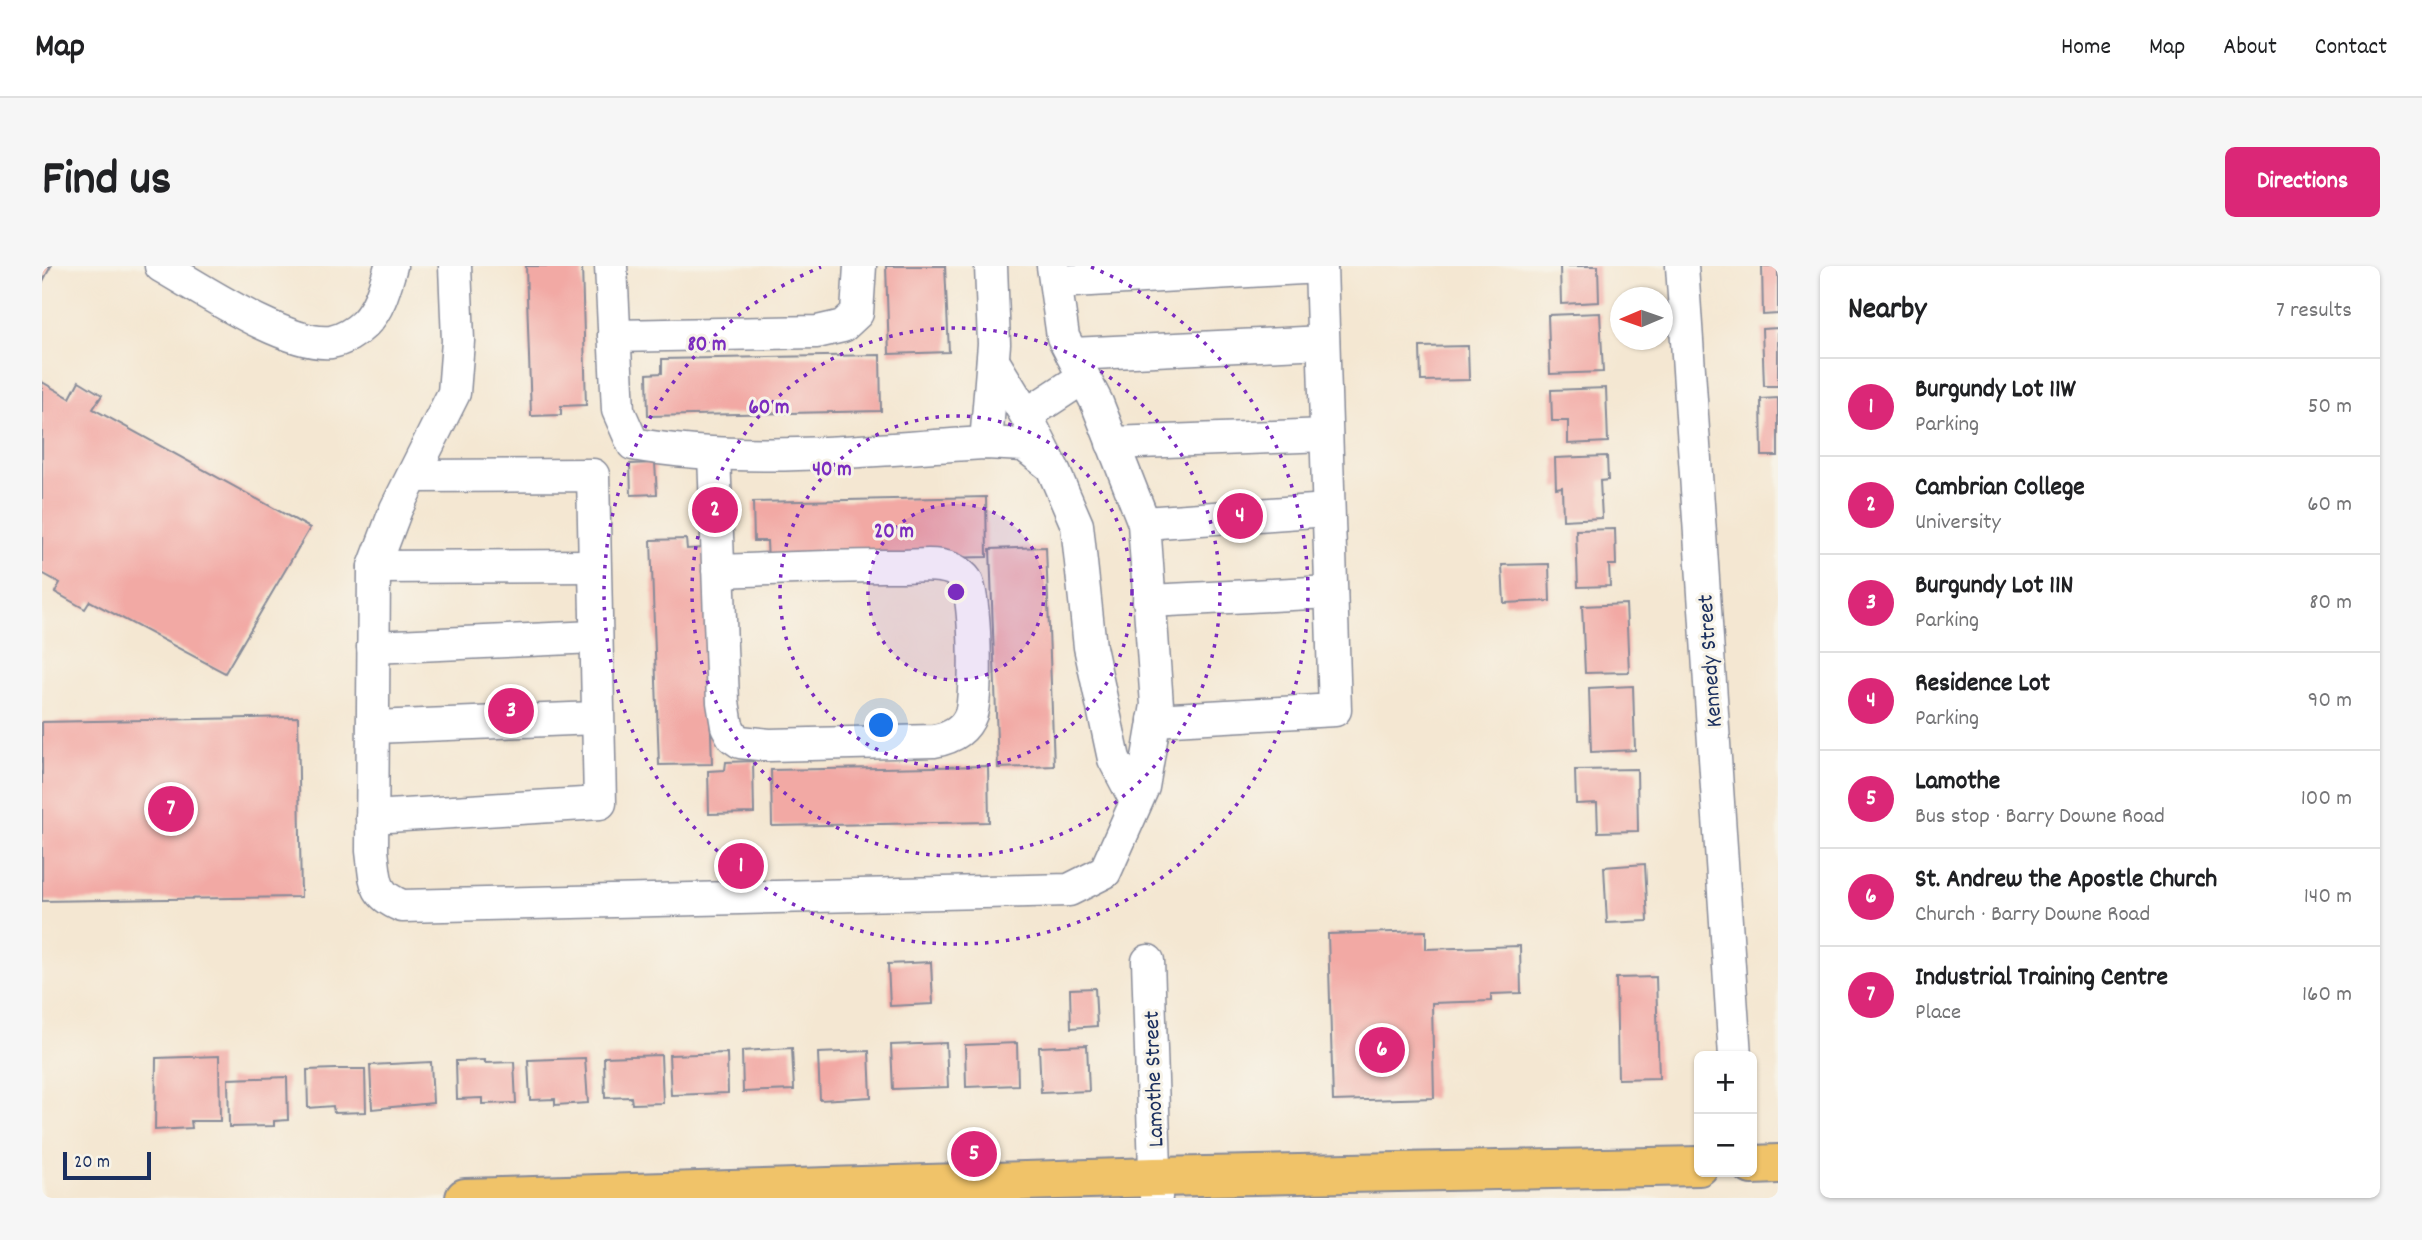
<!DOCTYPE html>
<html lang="en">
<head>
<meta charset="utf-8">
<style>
  :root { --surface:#fff; --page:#f6f6f6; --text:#202124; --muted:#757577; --line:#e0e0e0; --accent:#db2777 }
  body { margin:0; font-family:Dekko,sans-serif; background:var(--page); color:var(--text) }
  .controls { position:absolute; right:21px; bottom:21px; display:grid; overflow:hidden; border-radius:10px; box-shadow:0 2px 5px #0004 }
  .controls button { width:63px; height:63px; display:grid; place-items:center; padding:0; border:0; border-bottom:2px solid var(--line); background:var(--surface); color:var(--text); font:35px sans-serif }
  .compass { position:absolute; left:1568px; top:21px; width:63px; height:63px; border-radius:50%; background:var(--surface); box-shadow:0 2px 5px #0004; rotate:268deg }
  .scale { position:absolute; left:21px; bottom:18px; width:88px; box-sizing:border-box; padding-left:7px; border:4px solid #1b2f5e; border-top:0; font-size:19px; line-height:24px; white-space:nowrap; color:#1b2f5e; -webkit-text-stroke:5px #f7f3e8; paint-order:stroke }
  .you { position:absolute; left:840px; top:460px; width:24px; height:24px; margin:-18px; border:5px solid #fff; border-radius:50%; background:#1a73e8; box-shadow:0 0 0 10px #1a73e833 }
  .badge { display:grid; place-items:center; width:46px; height:46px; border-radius:50%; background:var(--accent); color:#fff; font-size:23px; font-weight:700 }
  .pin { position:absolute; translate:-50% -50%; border:4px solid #fff; box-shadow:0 2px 7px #0006 }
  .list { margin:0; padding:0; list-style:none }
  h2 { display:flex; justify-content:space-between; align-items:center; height:91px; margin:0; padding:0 28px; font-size:30px }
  h2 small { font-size:23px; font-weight:400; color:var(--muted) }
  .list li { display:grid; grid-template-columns:46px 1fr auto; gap:21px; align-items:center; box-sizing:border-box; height:98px; padding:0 28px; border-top:2px solid var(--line) }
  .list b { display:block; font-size:26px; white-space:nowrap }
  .list p { margin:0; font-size:23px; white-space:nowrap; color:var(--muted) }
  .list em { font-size:23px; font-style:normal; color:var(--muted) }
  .map { position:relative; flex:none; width:1736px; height:932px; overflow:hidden; border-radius:10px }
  header { display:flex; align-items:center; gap:42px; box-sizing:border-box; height:98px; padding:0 35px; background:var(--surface); border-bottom:2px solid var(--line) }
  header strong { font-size:33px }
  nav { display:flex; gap:38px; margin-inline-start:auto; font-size:24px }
  .intro { display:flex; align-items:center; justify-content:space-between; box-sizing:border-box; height:168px; padding:0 42px }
  h1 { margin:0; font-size:49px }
  .button { padding:18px 32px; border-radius:10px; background:var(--accent); color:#fff; font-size:24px; font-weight:700 }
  main { display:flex; gap:42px; padding:0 42px }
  aside { flex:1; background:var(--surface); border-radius:10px; box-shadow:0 2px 5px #0004 }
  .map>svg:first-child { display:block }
</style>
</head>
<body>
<header>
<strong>Map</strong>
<nav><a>Home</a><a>Map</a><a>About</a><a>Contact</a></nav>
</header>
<div class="intro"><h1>Find us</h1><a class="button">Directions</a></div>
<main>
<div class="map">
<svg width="1736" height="932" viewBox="0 0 1736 932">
  <rect width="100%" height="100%" fill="#f7f3e8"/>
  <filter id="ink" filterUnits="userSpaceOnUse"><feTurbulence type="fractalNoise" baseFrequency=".0143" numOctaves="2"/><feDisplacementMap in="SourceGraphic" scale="14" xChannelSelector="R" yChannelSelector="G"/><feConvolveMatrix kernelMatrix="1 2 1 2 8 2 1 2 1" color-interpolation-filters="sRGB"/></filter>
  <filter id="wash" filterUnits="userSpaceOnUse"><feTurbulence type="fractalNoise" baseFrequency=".00686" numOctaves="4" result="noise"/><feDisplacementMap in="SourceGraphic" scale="28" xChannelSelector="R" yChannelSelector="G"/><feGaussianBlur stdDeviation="1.57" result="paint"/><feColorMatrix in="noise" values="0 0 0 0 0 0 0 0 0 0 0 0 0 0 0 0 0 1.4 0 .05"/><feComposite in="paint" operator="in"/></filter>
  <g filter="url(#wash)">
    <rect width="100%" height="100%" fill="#f4e7d2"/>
    <g id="blocks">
      <g fill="#f2a9a4">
        <path d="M0,0H9L0,17Z"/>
        <path d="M484,0H540L544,139L519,140V149L489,150Z"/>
        <path d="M844,0H903L907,86L847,88Z"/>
        <path d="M1518,0H1556L1557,36L1519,38Z"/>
        <path d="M1720,0H1736V48L1721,49Z"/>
        <path d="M1558,47L1561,106L1508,108L1506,49Z"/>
        <path d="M1736,62V120H1722L1720,63Z"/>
        <path d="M1426,80L1427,114L1379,115L1378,81Z"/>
        <path d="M838,89L839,145L606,150L605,108L620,107V93Z"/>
        <path d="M37,115L60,129L51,143L268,262L183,407L48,335L43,343L13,326L18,317L0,307V116L28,132Z"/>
        <path d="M1564,122L1566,176L1526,178V155H1510L1509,124Z"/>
        <path d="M1736,132V190H1720L1719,133Z"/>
        <path d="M1565,190L1566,214L1558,215L1560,252L1521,254L1520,221L1514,222L1513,192Z"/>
        <path d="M613,197L615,228L589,229L588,198Z"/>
        <path d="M944,231L945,291L726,296L725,275H712L711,236Z"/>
        <path d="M1573,263L1574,299H1567L1568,320L1536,321L1534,264Z"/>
        <path d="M644,273L645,283L663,282L670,498L617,499L609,274Z"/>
        <path d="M1004,281L1012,500L956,502L948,283Z"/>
        <path d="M1507,298L1508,335L1462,337L1460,299Z"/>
        <path d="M1584,338L1587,406L1543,407L1540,340Z"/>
        <path d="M1591,420L1593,484L1549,486L1547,422Z"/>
        <path d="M256,451L259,631L0,635V456Z"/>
        <path d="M711,495L712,547L667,548L666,505L683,504L684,496Z"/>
        <path d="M946,500L947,556L730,560L729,504Z"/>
        <path d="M1595,503L1596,565L1556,566L1555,537L1534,538L1533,504Z"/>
        <path d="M1603,598L1606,655L1565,657L1562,601Z"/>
        <path d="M1384,665V683L1478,680L1479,727L1449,728V735L1390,737L1392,832L1291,835L1286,668Z"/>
        <path d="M889,696L891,738L848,740L846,698Z"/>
        <path d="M1614,711L1617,812L1576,813L1574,712Z"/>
        <path d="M1053,722L1055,760L1029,762L1028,723Z"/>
        <path d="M904,777L906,821L851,823L849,779Z"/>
        <path d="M975,777L976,819L924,821L923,779Z"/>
        <path d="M1045,779L1047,825L999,827L997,781Z"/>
        <path d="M750,782L752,824L701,826L700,785Z"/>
        <path d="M827,785L829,831L778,834L776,787Z"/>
        <path d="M685,787L686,827L629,829L627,789Z"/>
        <path d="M619,789L621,837L590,838L589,831L563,832L562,791Z"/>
        <path d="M177,790L178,855H149L150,862L113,864L114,792Z"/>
        <path d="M543,792L546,837L513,839V833L488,834L486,794Z"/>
        <path d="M443,794V797L472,796L474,837L440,838V832L415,833L414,795Z"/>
        <path d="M389,796L391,837L330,843L328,799Z"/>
        <path d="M294,803H323L324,846L292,847L291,840L266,842L265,804Z"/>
        <path d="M245,811L246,854L232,855V860L187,861L186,813Z"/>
      </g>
    </g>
  </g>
  <g filter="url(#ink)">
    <use href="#blocks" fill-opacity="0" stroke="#888b98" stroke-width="2"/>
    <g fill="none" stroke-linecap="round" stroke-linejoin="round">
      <defs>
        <g id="minor">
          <path d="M119,0C158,22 245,81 289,76C301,74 314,66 322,58C338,42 343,20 349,0"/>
          <path d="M413,0L416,75L412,127L354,243L332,301L330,585C334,614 330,628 360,640L1027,624L1063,606L1101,521L1115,439L1102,257L1055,137L1021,71L1011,0"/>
          <path d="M569,0L576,144L591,178C707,199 827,183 944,177L982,179L1010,201L1035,259L1048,381L1072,493L1094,535"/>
          <path d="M1640,0L1693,790"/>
          <path d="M1014,16L1279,1"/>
          <path d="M572,70L775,66L801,60L815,47L818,0"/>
          <path d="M1030,88L1281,76"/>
          <path d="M951,95L984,149L1008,197"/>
          <path d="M984,149L1042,111"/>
          <path d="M944,177L952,78L949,0"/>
          <path d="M1070,177L1284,169"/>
          <path d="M672,188L681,436L685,460L691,471L698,476L727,479L892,475C909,472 923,465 929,448C935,428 934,331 924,314C922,311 915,305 912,304C897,296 875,300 859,300C798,299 737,303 676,305"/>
          <path d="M1102,257L1286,244"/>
          <path d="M332,301L551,300"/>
          <path d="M1107,335L1289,326"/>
          <path d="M331,381L553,371"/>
          <path d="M1112,454L1293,444L1279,0"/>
          <path d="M331,461L554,452"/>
          <path d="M330,551L558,537L551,209L371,210"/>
          <path d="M1106,695L1114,932"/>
        </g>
        <g id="major">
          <path d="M1710,899L1736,898"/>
          <path d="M423,932L1113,911L1657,900"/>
        </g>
      </defs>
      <use href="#minor" stroke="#888b98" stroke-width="35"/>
      <use href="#major" stroke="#888b98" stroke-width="42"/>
      <use href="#minor" stroke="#fff" stroke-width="32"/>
      <use href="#major" stroke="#f0c369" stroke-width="38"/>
    </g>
  </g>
  <circle cx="914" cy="326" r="88" fill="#7b2cbf" fill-opacity=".12"/>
  <g fill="none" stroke="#7b2cbf" stroke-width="3.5" stroke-dasharray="3.5 7">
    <circle cx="914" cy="326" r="88"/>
    <circle cx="914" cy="326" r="176"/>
    <circle cx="914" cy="326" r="264"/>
    <path d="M1049 1A352 352 0 1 1 779 1"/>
  </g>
  <g text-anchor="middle" stroke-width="6" stroke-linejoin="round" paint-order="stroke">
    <g font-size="23" fill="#1b2f5e" stroke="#f7f3e8">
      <text transform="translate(1666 395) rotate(-94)" y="8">Kennedy Street</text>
      <text transform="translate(1110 813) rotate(-92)" y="8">Lamothe Street</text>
    </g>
  </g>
  <circle cx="914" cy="326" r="10" fill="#7b2cbf" stroke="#f7f3e8" stroke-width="3.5"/>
  <g font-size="21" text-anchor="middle" font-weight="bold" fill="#7b2cbf" stroke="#f7f3e8" stroke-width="6" stroke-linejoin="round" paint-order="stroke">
    <text x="665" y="84">80 m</text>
    <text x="727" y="147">60 m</text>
    <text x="790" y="209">40 m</text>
    <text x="852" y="271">20 m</text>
  </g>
</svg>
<div class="controls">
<button>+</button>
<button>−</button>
</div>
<svg class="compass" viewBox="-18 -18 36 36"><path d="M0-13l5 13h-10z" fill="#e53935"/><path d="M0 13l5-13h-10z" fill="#757577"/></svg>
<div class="scale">20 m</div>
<div class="you"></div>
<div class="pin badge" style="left:699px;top:600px">1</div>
<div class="pin badge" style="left:673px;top:244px">2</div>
<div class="pin badge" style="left:469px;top:445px">3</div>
<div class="pin badge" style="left:1198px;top:250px">4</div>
<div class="pin badge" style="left:932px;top:888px">5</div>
<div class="pin badge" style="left:1340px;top:784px">6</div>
<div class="pin badge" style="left:129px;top:543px">7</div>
</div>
<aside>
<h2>Nearby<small>7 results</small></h2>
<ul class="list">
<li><span class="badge">1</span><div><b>Burgundy Lot 11W</b><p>Parking</p></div><em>50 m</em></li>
<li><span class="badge">2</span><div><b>Cambrian College</b><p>University</p></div><em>60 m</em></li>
<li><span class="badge">3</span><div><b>Burgundy Lot 11N</b><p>Parking</p></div><em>80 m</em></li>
<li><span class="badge">4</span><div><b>Residence Lot</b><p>Parking</p></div><em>90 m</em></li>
<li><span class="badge">5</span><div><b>Lamothe</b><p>Bus stop · Barry Downe Road</p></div><em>100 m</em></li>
<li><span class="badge">6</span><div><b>St. Andrew the Apostle Church</b><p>Church · Barry Downe Road</p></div><em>140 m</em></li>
<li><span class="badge">7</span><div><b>Industrial Training Centre</b><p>Place</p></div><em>160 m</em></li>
</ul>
</aside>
</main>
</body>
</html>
